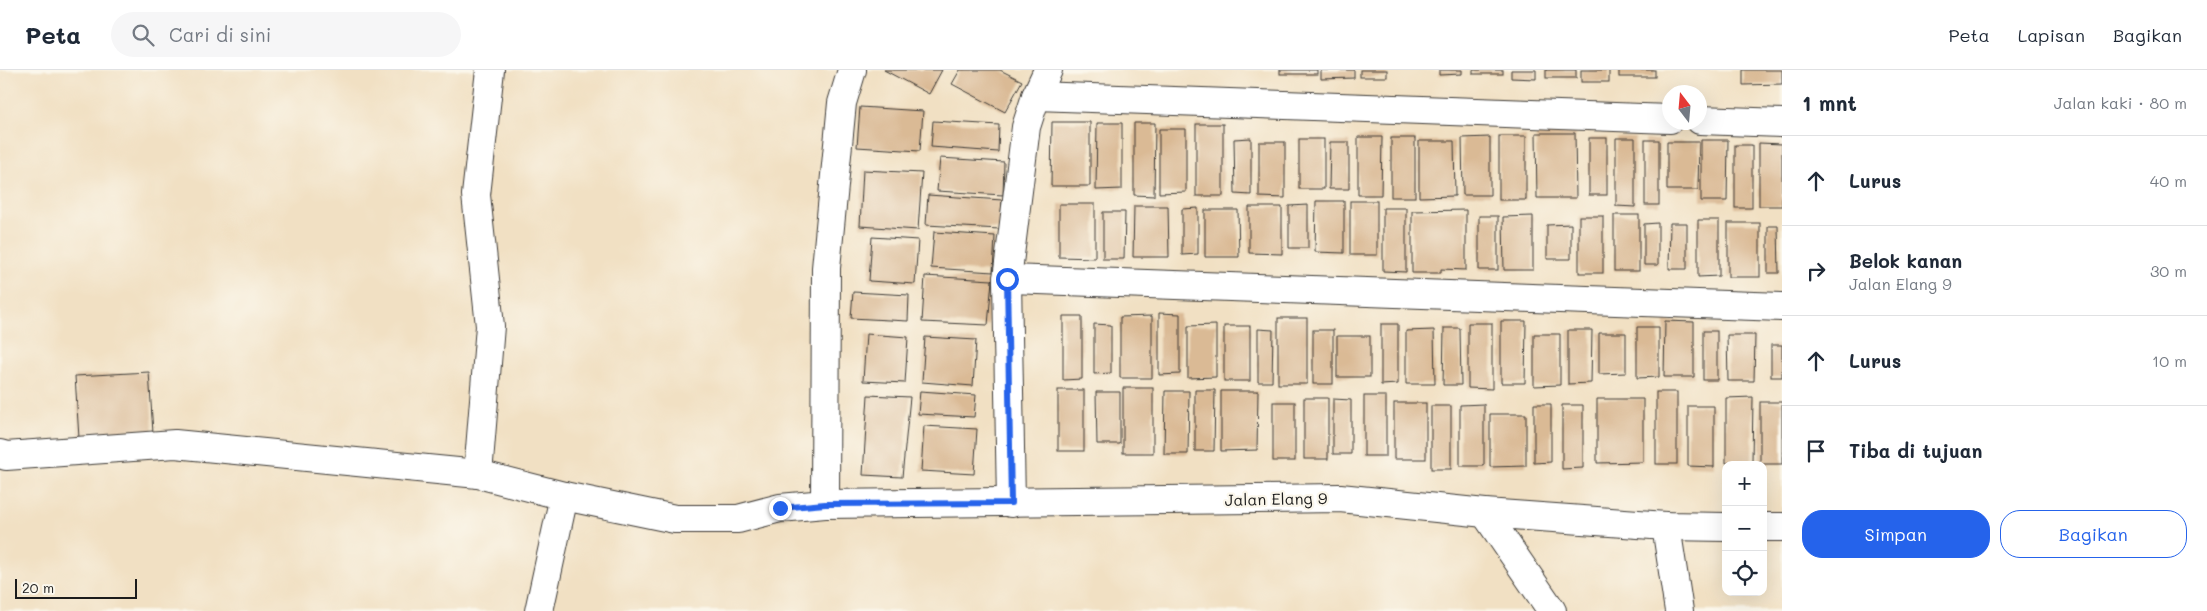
<!DOCTYPE html>
<html lang="id">
<head>
<meta charset="utf-8">
<style>
  :root { --surface:#fff; --page:#f6f6f7; --text:#1f2937; --muted:#747a83; --line:#e0e1e3; --accent:#2563eb }
  body { margin:0; font-family:Mali,sans-serif; background:var(--page); color:var(--text) }
  .controls { position:absolute; right:15px; bottom:15px; display:grid; overflow:hidden; border-radius:10px; box-shadow:0 5px 20px #0002 }
  .controls button { width:45px; height:45px; display:grid; place-items:center; padding:0; border:0; border-bottom:1px solid var(--line); background:var(--surface); color:var(--text); font:25px sans-serif }
  .compass { position:absolute; left:1662px; top:15px; width:45px; height:45px; border-radius:50%; background:var(--surface); box-shadow:0 5px 20px #0002; rotate:344deg }
  .scale { position:absolute; left:15px; bottom:12px; width:122px; box-sizing:border-box; padding-left:5px; border:2px solid #1c1c1c; border-top:0; font-size:14px; line-height:18px; white-space:nowrap; color:#1c1c1c; -webkit-text-stroke:4px #fbf7ec; paint-order:stroke }
  .stop { position:absolute; width:15px; height:15px; margin:-11px; border:4px solid #2563eb; border-radius:50%; background:#fff }
  .stop.end { background:#2563eb; border-color:#fff; box-shadow:0 1px 5px #0008 }
  .list { margin:0; padding:0; list-style:none }
  h2 { display:flex; justify-content:space-between; align-items:center; height:65px; margin:0; padding:0 20px; font-size:21px }
  h2 small { font-size:16px; font-weight:400; color:var(--muted) }
  .list li { display:grid; grid-template-columns:32px 1fr auto; gap:15px; align-items:center; box-sizing:border-box; height:90px; padding:0 20px; border-top:1px solid var(--line) }
  .list b { display:block; font-size:19px; white-space:nowrap }
  .list p { margin:0; font-size:16px; white-space:nowrap; color:var(--muted) }
  .list em { font-size:16px; font-style:normal; color:var(--muted) }
  .actions { display:flex; gap:10px; padding:15px 20px }
  .actions a { flex:1; padding:11px 0; border:1px solid var(--accent); border-radius:20px; text-align:center; font-size:18px; color:var(--accent) }
  .actions .main { background:var(--accent); color:#fff }
  .icon { flex:none; width:28px; height:28px; fill:none; stroke:currentColor; stroke-width:2; stroke-linecap:round; stroke-linejoin:round }
  .map { position:relative; flex:none; width:1782px; height:541px; overflow:hidden }
  header { display:flex; align-items:center; gap:30px; box-sizing:border-box; height:70px; padding:0 25px; background:var(--surface); border-bottom:1px solid var(--line) }
  header strong { font-size:24px }
  nav { display:flex; gap:28px; margin-inline-start:auto; font-size:18px }
  .search { width:350px; height:45px; background:var(--page); display:flex; align-items:center; gap:12px; box-sizing:border-box; padding:0 18px; border-radius:28px; color:var(--muted); font-size:19px }
  main { display:flex }
  aside { flex:1; background:var(--surface) }
  .map>svg:first-child { display:block }
</style>
</head>
<body>
<header>
<strong>Peta</strong>
<div class="search"><svg class="icon" aria-label="search" viewBox="0 0 24 24"><circle cx="10" cy="10" r="6"/><path d="M15 15l6 6"/></svg>Cari di sini</div>
<nav><a>Peta</a><a>Lapisan</a><a>Bagikan</a></nav>
</header>
<main>
<div class="map">
<svg width="1782" height="541" viewBox="0 0 1782 541">
  <rect width="100%" height="100%" fill="#fbf7ec"/>
  <filter id="ink" filterUnits="userSpaceOnUse"><feTurbulence type="fractalNoise" baseFrequency=".02" numOctaves="2"/><feDisplacementMap in="SourceGraphic" scale="10" xChannelSelector="R" yChannelSelector="G"/><feConvolveMatrix kernelMatrix="1 2 1 2 8 2 1 2 1" color-interpolation-filters="sRGB"/></filter>
  <filter id="wash" filterUnits="userSpaceOnUse"><feTurbulence type="fractalNoise" baseFrequency=".0096" numOctaves="4" result="noise"/><feDisplacementMap in="SourceGraphic" scale="20" xChannelSelector="R" yChannelSelector="G"/><feGaussianBlur stdDeviation="1.12" result="paint"/><feColorMatrix in="noise" values="0 0 0 0 0 0 0 0 0 0 0 0 0 0 0 0 0 1.4 0 .05"/><feComposite in="paint" operator="in"/></filter>
  <g filter="url(#wash)">
    <rect width="100%" height="100%" fill="#f1e0c3"/>
    <g id="blocks">
      <g fill="#daba95">
        <path d="M884,0H942L929,24Z"/>
        <path d="M960,0H1000L1022,11L1005,42L952,14Z"/>
        <rect x="1280" y="0" width="37" height="4"/>
        <path d="M1321,0H1354V8L1321,9Z"/>
        <rect x="1360" y="0" width="27" height="7"/>
        <path d="M1439,0H1462V4L1439,5Z"/>
        <rect x="1473" y="0" width="30" height="4"/>
        <path d="M1511,0H1536V9L1511,8Z"/>
        <rect x="1546" y="0" width="30" height="8"/>
        <rect x="1581" y="0" width="28" height="12"/>
        <rect x="1619" y="0" width="36" height="7"/>
        <path d="M1743,0H1782V14L1743,15Z"/>
        <path d="M860,37L923,41L920,81L857,77Z"/>
        <path d="M933,51L999,55L998,82L931,77Z"/>
        <path d="M1052,52H1090V116H1051Z"/>
        <path d="M1097,53H1122V119L1096,120Z"/>
        <path d="M1134,53H1155L1154,126L1134,125Z"/>
        <rect x="1196" y="54" width="27" height="72"/>
        <path d="M1159,59H1186V122L1159,123Z"/>
        <path d="M1536,63H1575L1576,128H1537Z"/>
        <rect x="1499" y="66" width="27" height="64"/>
        <path d="M1358,67H1382L1381,125H1358Z"/>
        <path d="M1490,67V125H1463L1462,68Z"/>
        <path d="M1251,68V125L1235,124L1234,69Z"/>
        <rect x="1391" y="68" width="24" height="59"/>
        <rect x="1589" y="68" width="18" height="57"/>
        <path d="M1616,68H1635V137L1616,136Z"/>
        <rect x="1299" y="69" width="25" height="50"/>
        <rect x="1645" y="70" width="14" height="65"/>
        <path d="M1701,70H1728L1727,131H1701Z"/>
        <path d="M1419,71H1454L1455,126L1419,127Z"/>
        <path d="M1259,72H1285V128L1259,127Z"/>
        <path d="M1330,72H1349V119H1329Z"/>
        <path d="M1667,72H1699L1698,120H1667Z"/>
        <path d="M1759,73L1782,74V136H1759Z"/>
        <rect x="1735" y="75" width="17" height="63"/>
        <path d="M940,88L1004,92L1003,125L937,121Z"/>
        <path d="M863,100L922,103L918,160L860,156Z"/>
        <path d="M928,125L1002,130L1000,159L926,155Z"/>
        <path d="M1316,131H1344V183L1315,182Z"/>
        <rect x="1350" y="131" width="27" height="54"/>
        <path d="M1059,134H1095V188L1059,187Z"/>
        <path d="M1308,135V178H1289V136Z"/>
        <path d="M1134,136H1168L1169,187H1133Z"/>
        <path d="M1249,137H1282V184L1249,183Z"/>
        <path d="M1198,138V184L1182,185V139Z"/>
        <path d="M1383,138H1406V202L1383,201Z"/>
        <path d="M1205,140H1238L1239,187H1205Z"/>
        <path d="M1466,140V200L1441,199V203H1412V141Z"/>
        <path d="M1103,142H1125L1124,189H1103Z"/>
        <rect x="1614" y="145" width="25" height="56"/>
        <rect x="1479" y="146" width="19" height="54"/>
        <path d="M1533,146V200H1504L1503,147Z"/>
        <rect x="1579" y="146" width="24" height="57"/>
        <path d="M1698,150H1719V206L1698,207Z"/>
        <path d="M1658,153V195H1644V154Z"/>
        <path d="M1670,153H1687V199H1669Z"/>
        <rect x="1728" y="153" width="32" height="54"/>
        <path d="M1571,154V189H1547V155Z"/>
        <path d="M1768,156H1778L1779,203H1768Z"/>
        <path d="M934,162L995,166L993,202L931,198Z"/>
        <path d="M872,167L918,170L915,214L869,211Z"/>
        <path d="M925,206L992,210L988,255L922,252Z"/>
        <path d="M853,222L909,225L908,251L851,248Z"/>
        <path d="M1159,243L1180,244V304L1159,305Z"/>
        <path d="M1063,246H1082V309L1063,310Z"/>
        <path d="M1152,246V308H1120V247Z"/>
        <rect x="1278" y="248" width="29" height="66"/>
        <path d="M1501,251H1526L1525,313H1501Z"/>
        <path d="M1665,251L1694,252V307H1664Z"/>
        <path d="M1468,253H1492V319L1468,318Z"/>
        <path d="M1094,254L1111,255V303L1094,304Z"/>
        <path d="M1381,254H1398V314L1381,315Z"/>
        <path d="M1216,255V307L1188,308V256Z"/>
        <rect x="1224" y="256" width="26" height="55"/>
        <path d="M1637,257H1659V307L1637,308Z"/>
        <path d="M1444,258H1460L1461,315H1443Z"/>
        <path d="M1258,259L1273,260L1272,312H1258Z"/>
        <rect x="1313" y="260" width="20" height="54"/>
        <path d="M1434,260L1435,314H1406V261Z"/>
        <path d="M1568,260H1592L1591,313L1568,314Z"/>
        <rect x="1703" y="261" width="14" height="49"/>
        <path d="M1599,263H1626V303L1599,304Z"/>
        <path d="M866,264L908,267L905,313L863,311Z"/>
        <path d="M1534,264H1560V315L1534,316Z"/>
        <path d="M1727,265H1755L1754,311H1728Z"/>
        <rect x="1337" y="266" width="33" height="41"/>
        <path d="M925,267L976,270L973,316L922,312Z"/>
        <rect x="1771" y="275" width="11" height="32"/>
        <path d="M149,302L153,363L79,368L75,306Z"/>
        <rect x="1123" y="318" width="30" height="65"/>
        <rect x="1058" y="320" width="26" height="61"/>
        <path d="M1195,320H1215L1214,381H1195Z"/>
        <path d="M920,321L976,325L974,347L918,344Z"/>
        <path d="M1165,321H1189L1188,384H1164Z"/>
        <path d="M1221,321H1258L1257,380L1221,381Z"/>
        <path d="M1096,322H1120V374H1097Z"/>
        <rect x="1656" y="322" width="21" height="72"/>
        <path d="M868,325L910,327L902,407L863,405Z"/>
        <rect x="1364" y="326" width="22" height="60"/>
        <path d="M1753,327L1752,392L1726,393V328Z"/>
        <rect x="1304" y="328" width="24" height="61"/>
        <path d="M1333,329L1351,330V384H1333Z"/>
        <path d="M1597,329H1643V392L1597,393Z"/>
        <rect x="1273" y="332" width="22" height="59"/>
        <rect x="1760" y="332" width="22" height="62"/>
        <rect x="1394" y="333" width="32" height="56"/>
        <path d="M1484,334V396H1460V335Z"/>
        <path d="M1534,334H1551V392L1534,393Z"/>
        <path d="M1562,335H1583V398L1562,399Z"/>
        <rect x="1431" y="336" width="20" height="63"/>
        <path d="M1688,336H1714V397L1688,396Z"/>
        <path d="M1490,344H1526V396L1490,397Z"/>
        <path d="M924,356L977,359L974,404L921,401Z"/>
      </g>
    </g>
  </g>
  <g filter="url(#ink)">
    <use href="#blocks" fill-opacity="0" stroke="#3c3935" stroke-width="1"/>
    <g fill="none" stroke-linecap="round" stroke-linejoin="round">
      <defs>
        <g id="minor">
          <path d="M1036,26L1670,49"/>
          <path d="M1700,50L1782,53"/>
          <path d="M1007,209L1782,237"/>
          <path d="M0,384L6,386L175,374L478,404L564,426L675,449H738L780,438L825,434L826,198L842,33L852,0"/>
          <path d="M478,404L490,256L476,125L490,0"/>
          <path d="M1011,433L1007,209L1026,57L1036,26L1048,0"/>
          <path d="M825,434L1340,428L1485,443L1666,456L1726,457"/>
          <path d="M1485,443L1552,541"/>
          <path d="M1666,456L1679,541"/>
          <path d="M1763,457H1782"/>
          <path d="M539,541L564,426"/>
        </g>
      </defs>
      <use href="#minor" stroke="#3c3935" stroke-width="30"/>
      <use href="#minor" stroke="#fff" stroke-width="28"/>
    </g>
  </g>
  <g fill="none" stroke-linecap="round" stroke-linejoin="round" filter="url(#ink)">
    <path stroke="#2563eb" stroke-width="6" d="M780,438L825,434L1011,433L1007,209"/>
  </g>
  <g text-anchor="middle" stroke-width="4.5" stroke-linejoin="round" paint-order="stroke">
    <g font-size="16" fill="#1c1c1c" stroke="#fbf7ec">
      <text transform="translate(1276 429) rotate(-1)" y="6">Jalan Elang 9</text>
    </g>
  </g>
</svg>
<div class="controls">
<button>+</button>
<button>−</button>
<button><svg class="icon" aria-label="locate" viewBox="0 0 24 24"><circle cx="12" cy="12" r="6"/><path d="M12 2v4M12 18v4M2 12h4M18 12h4"/></svg></button>
</div>
<svg class="compass" viewBox="-18 -18 36 36"><path d="M0-13l5 13h-10z" fill="#e53935"/><path d="M0 13l5-13h-10z" fill="#747a83"/></svg>
<div class="scale">20 m</div>
<div class="stop" style="left:1007px;top:209px"></div>
<div class="stop end" style="left:780px;top:438px"></div>
</div>
<aside>
<h2>1 mnt<small>Jalan kaki · 80 m</small></h2>
<ul class="list">
<li><svg class="icon" aria-label="ahead" viewBox="0 0 24 24"><path d="M12 20V5M6 11l6-6 6 6"/></svg><div><b>Lurus</b></div><em>40 m</em></li>
<li><svg class="icon" aria-label="right" viewBox="0 0 24 24"><path d="M7 20v-9h11M14 6l5 5-5 5"/></svg><div><b>Belok kanan</b><p>Jalan Elang 9</p></div><em>30 m</em></li>
<li><svg class="icon" aria-label="ahead" viewBox="0 0 24 24"><path d="M12 20V5M6 11l6-6 6 6"/></svg><div><b>Lurus</b></div><em>10 m</em></li>
<li><svg class="icon" aria-label="arrive" viewBox="0 0 24 24"><path d="M6 21V4h12l-3 4 3 4H6"/></svg><div><b>Tiba di tujuan</b></div></li>
</ul>
<div class="actions"><a class="main">Simpan</a><a>Bagikan</a></div>
</aside>
</main>
</body>
</html>
